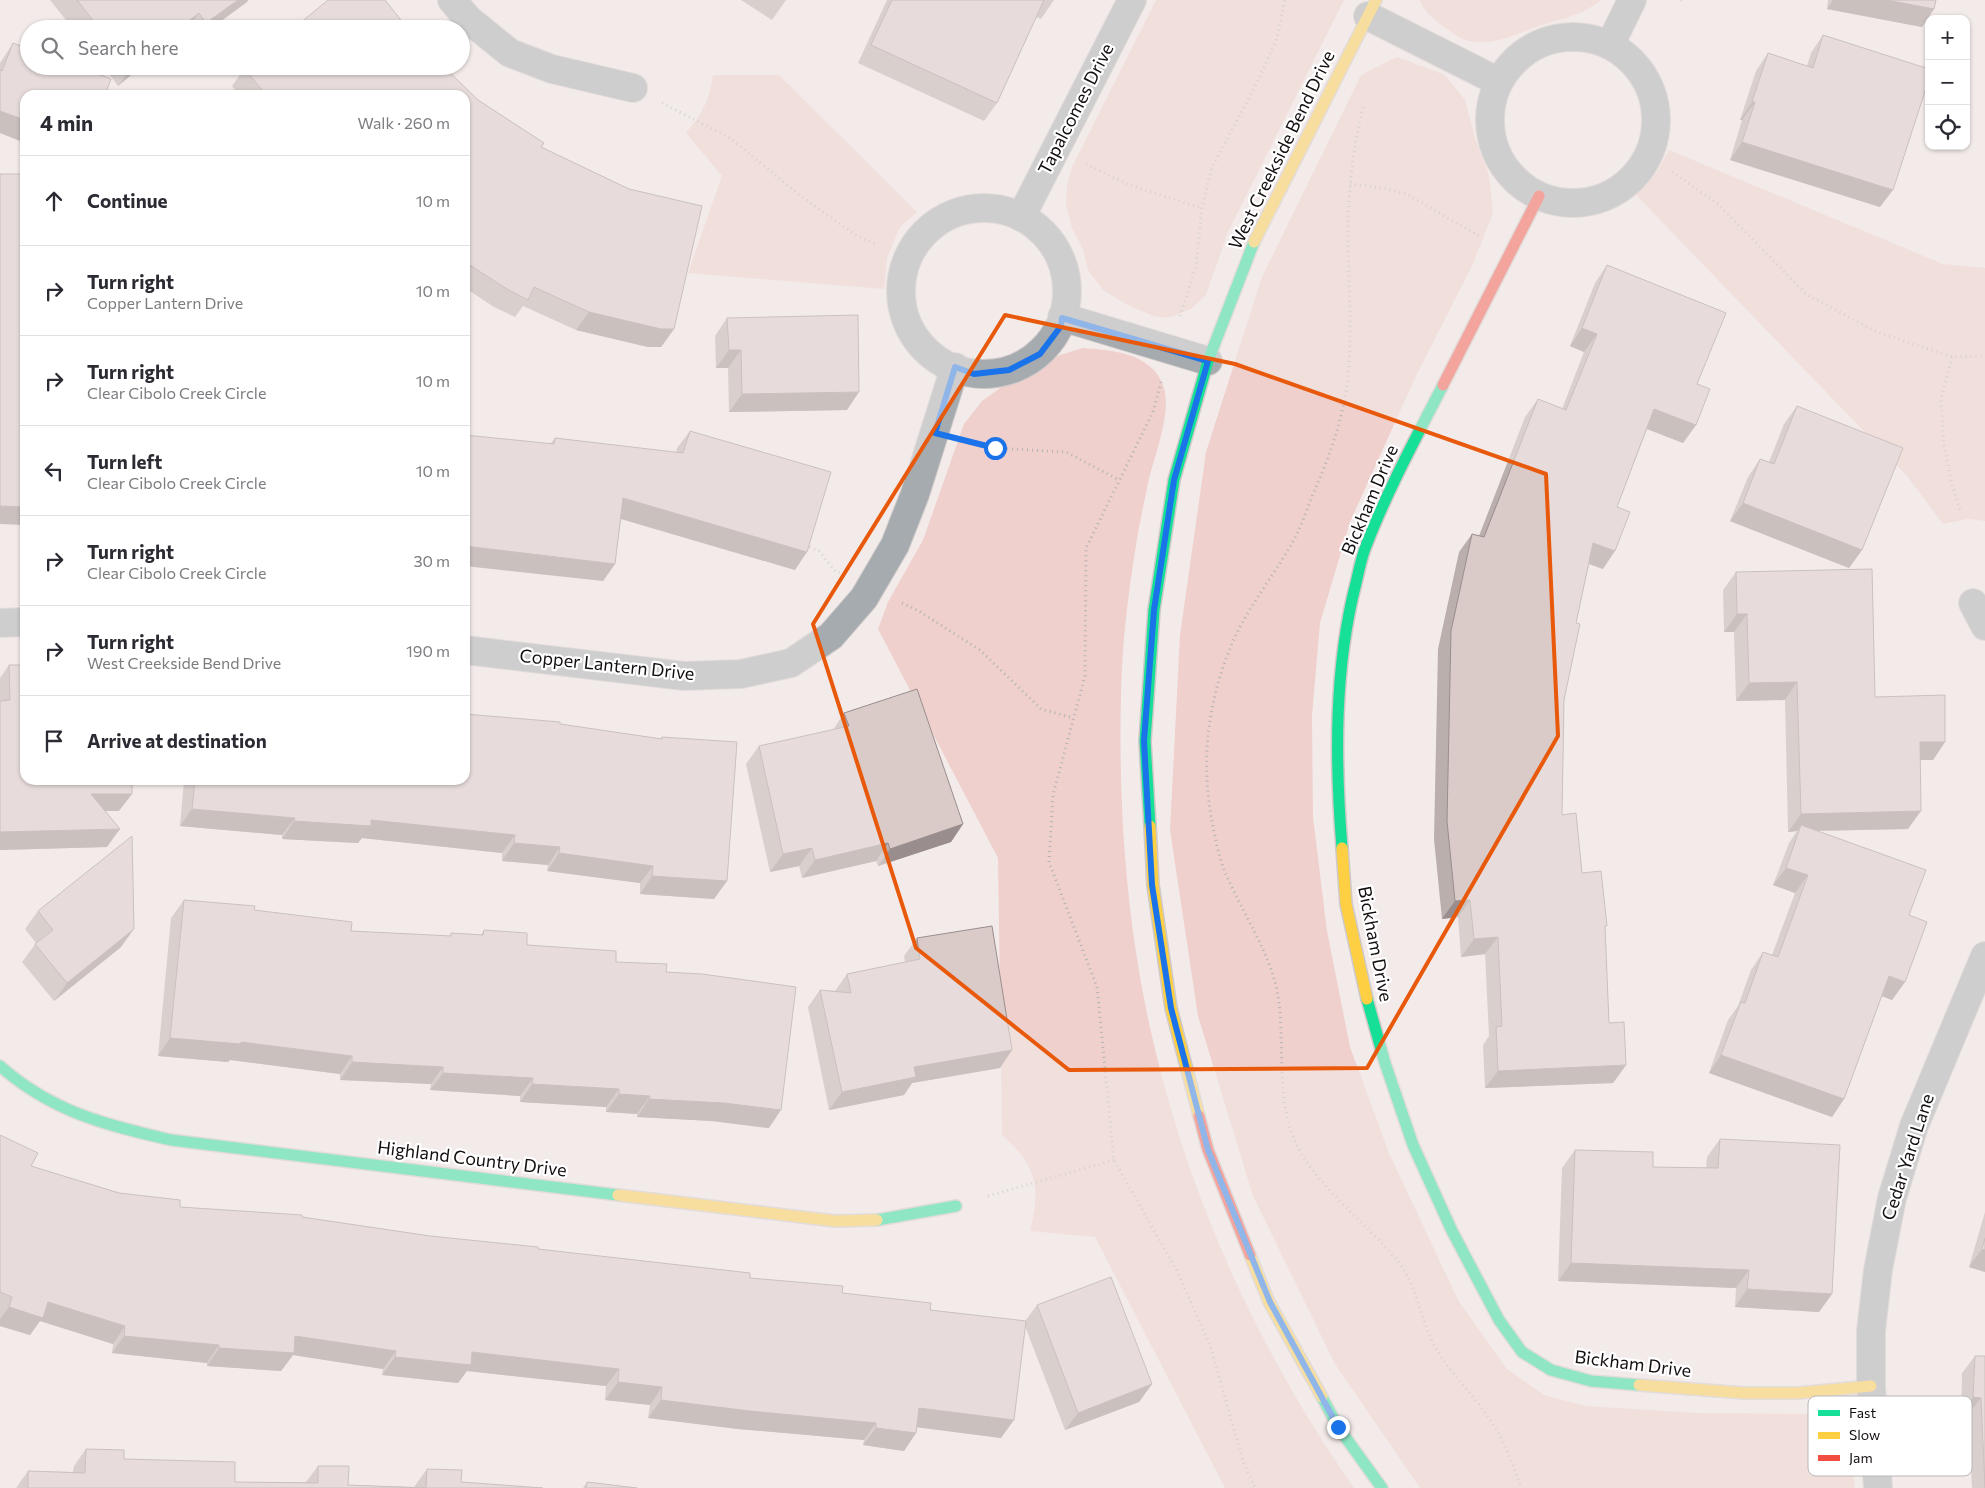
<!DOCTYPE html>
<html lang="en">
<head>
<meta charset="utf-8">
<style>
  :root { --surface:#fff; --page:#f2f2f3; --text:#2b2b33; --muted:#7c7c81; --line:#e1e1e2 }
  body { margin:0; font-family:Commissioner,sans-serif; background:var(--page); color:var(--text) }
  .controls { position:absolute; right:15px; top:15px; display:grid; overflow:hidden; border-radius:10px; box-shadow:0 1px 4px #0004 }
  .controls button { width:45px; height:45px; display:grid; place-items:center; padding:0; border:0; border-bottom:1px solid var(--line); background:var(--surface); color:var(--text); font:25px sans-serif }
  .stop { position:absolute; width:15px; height:15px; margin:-11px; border:4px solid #1a73e8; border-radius:50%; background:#fff }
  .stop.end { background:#1a73e8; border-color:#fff; box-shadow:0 1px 5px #0008 }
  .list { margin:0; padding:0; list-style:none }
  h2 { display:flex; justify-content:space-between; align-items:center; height:65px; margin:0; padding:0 20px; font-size:21px }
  h2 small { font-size:16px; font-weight:400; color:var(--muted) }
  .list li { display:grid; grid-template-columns:32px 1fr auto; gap:15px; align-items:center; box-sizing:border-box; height:90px; padding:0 20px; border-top:1px solid var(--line) }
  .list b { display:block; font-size:19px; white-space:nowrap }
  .list p { margin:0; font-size:16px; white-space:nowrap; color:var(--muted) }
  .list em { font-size:16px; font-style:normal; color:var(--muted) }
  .icon { flex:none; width:28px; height:28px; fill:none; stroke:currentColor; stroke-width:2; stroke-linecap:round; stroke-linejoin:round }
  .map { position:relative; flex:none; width:1985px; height:1488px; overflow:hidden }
  .search { position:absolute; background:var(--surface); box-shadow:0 1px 4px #0004; left:20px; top:20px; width:450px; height:55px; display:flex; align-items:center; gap:12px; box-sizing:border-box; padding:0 18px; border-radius:28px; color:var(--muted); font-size:19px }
  .panel { position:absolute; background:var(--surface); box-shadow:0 1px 4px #0004; left:20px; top:90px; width:450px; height:695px; border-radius:15px }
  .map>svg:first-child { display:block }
</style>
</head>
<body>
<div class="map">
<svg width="1985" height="1488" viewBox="0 0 1985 1488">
  <rect width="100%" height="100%" fill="#f3ebea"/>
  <g fill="#efd0cd">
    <path d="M1156,0H1344L1228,232L1206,295L1191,309L1168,318L1153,316L1126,304L1103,290L1088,270L1082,247L1072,228L1066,204L1067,186L1072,167Z"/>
    <path d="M1420,0H1601C1585,14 1562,19 1542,25C1516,33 1493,48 1465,40C1458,38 1451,31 1445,28C1435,20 1424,13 1420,0Z"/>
    <path d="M1397,57L1445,75L1465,100L1475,138L1489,175L1493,213L1472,266L1416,376L1350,522L1320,623L1312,716L1313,817L1327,931L1350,1047L1389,1153L1458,1300L1506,1368L1544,1395L1585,1406L1697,1413L1810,1414L1829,1422L1851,1447L1855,1488H1420L1335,1364L1253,1196L1198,1016L1170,830L1180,635L1206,452L1262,277L1361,75Z"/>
    <path d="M713,75H779L917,212L900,227L887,258L884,289L688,273L722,176L686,133C703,113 709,101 713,75Z"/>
    <path d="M1669,150L1943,264L1985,268V521L1968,519L1943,524L1907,476L1636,195L1656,173Z"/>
    <path d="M1083,348C1112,350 1151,353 1163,385C1173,411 1154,457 1148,483C1144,504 1139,525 1136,545C1128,595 1122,645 1121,695C1119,780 1123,867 1136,952C1165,1144 1243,1329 1354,1488H1225L1095,1237L1030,1231C1041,1186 1037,1166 1002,1135L998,858L878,629L888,602L923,540L964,424L982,401L1003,386L1022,380L1057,356Z"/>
  </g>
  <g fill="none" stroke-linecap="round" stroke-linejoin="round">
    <defs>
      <g id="street">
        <path d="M452,0L468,19L510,53L552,69L633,88"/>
        <path d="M1368,16L1499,82"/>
        <circle cx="1573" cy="120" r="83"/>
        <path d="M1610,45L1632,0"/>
        <circle cx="984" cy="291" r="83"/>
        <path d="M1021,217L1132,0"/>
        <path d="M1062,317L1208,361"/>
        <path d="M1973,603L1985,626"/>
        <path d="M0,623L25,622"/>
        <path d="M465,650L684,676L741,674L791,663L831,636L864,598L895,545L915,494L955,367"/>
        <path d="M1878,1488L1871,1386V1331L1878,1270L1892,1198L1914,1126L1985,956"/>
      </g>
      <g id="fast">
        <path d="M1150,826L1145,741L1154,610L1174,480L1208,361L1254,242"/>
        <path d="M1342,848C1335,760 1334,668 1356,583C1359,571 1361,558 1366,546C1387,491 1416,438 1443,385"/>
        <path d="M1367,999L1385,1063L1413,1145L1452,1231L1499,1320L1522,1352L1551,1370L1591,1381L1639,1385"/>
        <path d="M0,1066C52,1112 106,1125 171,1140L618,1195"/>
        <path d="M877,1220L956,1206"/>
        <path d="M1322,1397L1338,1427L1382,1488"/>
      </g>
      <g id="slow">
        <path d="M1254,242L1376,0"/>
        <path d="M1150,826L1153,885L1171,1008L1199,1116"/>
        <path d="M1342,848L1346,904L1367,999"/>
        <path d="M618,1195L835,1221L877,1220"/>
        <path d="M1250,1255L1269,1302L1322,1397"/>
        <path d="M1639,1385L1744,1393H1798L1871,1386"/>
      </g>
      <g id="jam">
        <path d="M1443,385L1539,196"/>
        <path d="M1199,1116L1208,1150L1250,1255"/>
      </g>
    </defs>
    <use href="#street" stroke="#cec9c8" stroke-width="30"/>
    <use href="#fast" stroke="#cec9c8" stroke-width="14"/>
    <use href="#slow" stroke="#cec9c8" stroke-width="14"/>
    <use href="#jam" stroke="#cec9c8" stroke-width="14"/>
    <g stroke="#b3b3b3" stroke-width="3" stroke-dasharray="1 4" stroke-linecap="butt">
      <path d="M1681,0L1685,2"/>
      <path d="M662,103L730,138L802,197L857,236L878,245"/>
      <path d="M1363,107C1353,148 1348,192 1348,234C1348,286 1354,340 1346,392C1340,427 1328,460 1314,492C1308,506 1303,521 1297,534C1276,574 1245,609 1229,651C1207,707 1201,762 1212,821C1215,838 1219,857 1225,872C1240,907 1261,939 1273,975C1289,1025 1273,1089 1294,1139C1312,1182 1365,1222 1396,1259C1415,1281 1420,1314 1432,1341C1448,1373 1476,1396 1494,1426C1506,1445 1514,1467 1521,1488"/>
      <path d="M1086,164L1129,185L1202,208"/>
      <path d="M1672,172L1717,203L1806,294L1875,331L1952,357L1985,356"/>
      <path d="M1350,184L1384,188L1407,194L1479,236"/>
      <path d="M1180,316L1196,266L1202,208L1212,167L1257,83L1277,38L1285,0"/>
      <path d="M1952,357L1941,399L1944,445L1952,485L1961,513"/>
      <path d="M1161,382L1153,412L1086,548L1085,676L1053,795L1049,862L1097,987L1114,1160L1177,1271L1210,1345L1243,1461L1255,1488"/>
      <path d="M968,441L995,448L1066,452L1119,480"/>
      <path d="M805,545L819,551L836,572L840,573"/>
      <path d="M902,603L917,610L980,650L1041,709L1073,718"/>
      <path d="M988,1196L1114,1160"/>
    </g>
    <use href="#street" stroke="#a5abae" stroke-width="28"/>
    <use href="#fast" stroke="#16e098" stroke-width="11"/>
    <use href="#slow" stroke="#ffcf43" stroke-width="11"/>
    <use href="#jam" stroke="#f24e42" stroke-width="11"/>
  </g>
  <g fill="#bbafad">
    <path d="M50,0H248L247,2L210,29H73Z"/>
    <path d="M741,0H786L772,20Z"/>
    <path d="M887,0H1054L1041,19L1036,17L997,103L984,121L858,63Z"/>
    <path d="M1828,0H1936L1934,9L1922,27L1827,9Z"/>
    <path d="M1823,35L1880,207L1730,160L1742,120H1740L1756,71L1768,53L1807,66L1811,53Z"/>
    <path d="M13,43L0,133V63Z"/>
    <path d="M103,66H142L118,86Z"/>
    <path d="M246,66H443L478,100L544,143L541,147L629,189L702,206L674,329L661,347H648L576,330L523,306L515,317L494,307L465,288V95H239L232,86Z"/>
    <path d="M1607,265L1697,384L1696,425L1683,443L1647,429L1617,507L1603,569L1589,564L1576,623L1564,700L1562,815L1582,873L1605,929L1609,1023L1626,1065L1613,1083L1485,1088L1483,1045L1489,1036L1485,954L1461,957L1458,917L1442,919L1434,839L1438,649L1459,552L1472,534L1479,536L1525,417L1538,399L1562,409L1584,352L1570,346L1595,283Z"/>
    <path d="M727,318L847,410L729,412L728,368H716L715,336Z"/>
    <path d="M1797,406L1862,550L1849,568L1730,521L1748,477L1760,459L1769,462L1784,424Z"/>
    <path d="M690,431L795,570L621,519L615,564L603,581L550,444L555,438L676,453L677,448Z"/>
    <path d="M1736,572L1875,697L1945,742L1933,760H1920L1908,829L1818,831L1909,915L1905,982L1892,1000L1882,996L1844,1099L1832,1117L1709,1073L1728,1020L1738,1006L1751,970L1763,952L1772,955L1795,893L1773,885L1789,843L1797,831L1788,832L1785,700L1736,701L1734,632H1724L1723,590Z"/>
    <path d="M9,665L119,811H105L107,847L0,850V678Z"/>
    <path d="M844,713L963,824L951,842L878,866L876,861L802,878L799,866L770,872L746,764L759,746L833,730Z"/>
    <path d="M560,724L660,739L662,737L727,881L714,899L640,894V883L547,871L548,865L502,861V853L362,838L358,843L282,839V835L180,826L184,780H465Z"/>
    <path d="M184,900L254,910L351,931L450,936L451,933L481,935L484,930L527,945L666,972L769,1128L712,1121L637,1117V1114L606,1112V1107L520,1102V1096L430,1090L431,1084L340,1080V1074L230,1060L228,1062L158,1056L171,918Z"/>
    <path d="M38,911L121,947L54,1001L22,962L36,943L25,929Z"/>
    <path d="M917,938L1012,1050L1000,1068L912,1083L904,1095L829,1110L808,1007L820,990L835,991L847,974L905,962L904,956Z"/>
    <path d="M0,1135L31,1166L119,1193L180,1207L302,1217L430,1236L750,1278L842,1293L930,1310L1025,1321L1037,1305L1152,1384L1139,1402L1065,1430L1025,1326L1001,1438L917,1427L916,1433L904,1451L863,1445L864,1440L738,1429L648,1418L650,1405L605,1400L606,1386L467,1371L458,1383L382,1375L383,1369L293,1355L281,1371L207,1366V1363L112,1353L113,1344L40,1321L30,1335L0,1326Z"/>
    <path d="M1720,1139L1832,1294L1819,1312L1735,1307L1736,1288L1558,1281L1562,1168L1575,1150L1653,1167L1706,1168L1707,1157Z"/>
    <path d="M1985,1212V1272L1969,1267Z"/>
    <path d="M1975,1356H1985V1488H1972L1968,1415H1961L1962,1373Z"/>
    <path d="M86,1449L124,1459L235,1482H306L318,1466L348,1485L414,1487L427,1469L461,1482L543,1488H16L28,1471L73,1472L74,1466Z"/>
    <path d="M587,1482L637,1488H583Z"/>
  </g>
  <g fill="#998e8d">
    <path d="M238,0H248L247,2L210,29H202L206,23Z"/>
    <path d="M1833,0H1887L1934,9L1922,27L1827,9Z"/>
    <path d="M199,13L187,29H179Z"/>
    <path d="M133,66H142L118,86L131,68Z"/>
    <path d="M1752,102H1755L1742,120H1740Z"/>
    <path d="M0,111L25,120V143L0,133Z"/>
    <path d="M1742,142L1893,190L1880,207L1730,160Z"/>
    <path d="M589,312L674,329L661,347H648L576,330Z"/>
    <path d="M1582,328L1597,334L1584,352L1570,346Z"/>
    <path d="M729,350H741L728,368H716Z"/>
    <path d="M859,392L847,410L729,412L742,394Z"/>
    <path d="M1654,409L1696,425L1683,443L1642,427Z"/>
    <path d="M623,498L807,552L795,570L611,516Z"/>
    <path d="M1743,503L1862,550L1849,568L1730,521Z"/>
    <path d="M0,506L25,507V525L0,524Z"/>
    <path d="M1593,543L1615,551L1603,569L1581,561Z"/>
    <path d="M465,546L615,564L603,581L465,566Z"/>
    <path d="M1737,614H1747L1734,632H1724Z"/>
    <path d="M1797,682L1785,700L1736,701L1749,683Z"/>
    <path d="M1920,742H1945L1933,760H1908Z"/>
    <path d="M91,794H132L119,811H78Z"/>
    <path d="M192,809L295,818L282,835L180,826Z"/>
    <path d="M1921,811L1908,829L1799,831L1801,825L1797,831L1788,832L1801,814Z"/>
    <path d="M371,820L515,835L502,853L362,838L358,843L282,839L294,821Z"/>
    <path d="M963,824L951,842L878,866L890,849Z"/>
    <path d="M120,829L107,847L0,850V832Z"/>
    <path d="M514,843L560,847L548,865L502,861Z"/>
    <path d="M888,843L876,861L802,878L815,860Z"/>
    <path d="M812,848L799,866L770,872L783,854Z"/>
    <path d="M559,853L653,866L640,883L547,871Z"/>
    <path d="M1786,868L1808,875L1795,893L1773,885Z"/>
    <path d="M652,876L727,881L714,899L640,894Z"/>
    <path d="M1470,900L1458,917L1442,919L1455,901Z"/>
    <path d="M134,929L121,947L54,1001L67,983Z"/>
    <path d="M1498,937L1485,954L1461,957L1474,939Z"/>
    <path d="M1889,976L1905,982L1892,1000L1876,994Z"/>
    <path d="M170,1038L241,1042L352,1056L340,1074L230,1060L228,1062L158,1056Z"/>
    <path d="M1012,1050L1000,1068L912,1083L904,1095L829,1110L842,1092L914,1067Z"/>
    <path d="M1721,1055L1844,1099L1832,1117L1709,1073Z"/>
    <path d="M352,1062L443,1067L431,1084L340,1080Z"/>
    <path d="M1626,1065L1613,1083L1485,1088L1498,1071Z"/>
    <path d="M443,1073L533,1078L520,1096L430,1090Z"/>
    <path d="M532,1084L619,1089L606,1107L520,1102Z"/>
    <path d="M619,1094L650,1096L637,1114L606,1112Z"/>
    <path d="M649,1099L724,1103L781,1110L769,1128L712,1121L637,1117Z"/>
    <path d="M1982,1249L1985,1250V1272L1969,1267Z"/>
    <path d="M1571,1263L1749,1270L1736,1288L1558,1281Z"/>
    <path d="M1747,1289L1832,1294L1819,1312L1735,1307Z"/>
    <path d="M48,1302L125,1326L113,1344L40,1321L30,1335L0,1326V1319L9,1307Z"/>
    <path d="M124,1336L219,1345L207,1363L112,1353Z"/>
    <path d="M295,1336L396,1351L383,1369L293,1355L281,1371L207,1366L219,1348Z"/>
    <path d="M472,1352L619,1369L606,1386L467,1371L458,1383L382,1375L395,1357Z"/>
    <path d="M618,1382L662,1387L650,1405L605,1400Z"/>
    <path d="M1152,1384L1139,1402L1065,1430L1078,1413Z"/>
    <path d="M1973,1397L1981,1398L1968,1415H1961Z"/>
    <path d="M661,1400L876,1423L864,1440L738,1429L648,1418Z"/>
    <path d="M919,1408L1014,1420L1001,1438L907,1426Z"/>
    <path d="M876,1428L916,1433L904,1451L863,1445Z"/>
  </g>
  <g fill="#dacbc9" stroke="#998e8d">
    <path d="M77,0H238L206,23L199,13L179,29H100Z"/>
    <path d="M328,0H385L408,29H293Z"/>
    <path d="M892,0H1044L997,103L871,45Z"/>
    <path d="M1887,0H1936L1934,9Z"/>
    <path d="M1823,35L1929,69V79L1893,190L1742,142L1755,102H1752L1768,53L1813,68Z"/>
    <path d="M13,43L29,49V66H77L111,79L105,95H25V120L0,111V70L2,71Z"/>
    <path d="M246,66H443L478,100L544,143L541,147L629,189L702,206L674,329H661L589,312L534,287L528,300L507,289L465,262V95H256L262,90L244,68Z"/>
    <path d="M0,174H25V507L0,506Z"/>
    <path d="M1607,265L1726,313L1697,384L1710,389L1696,425L1654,409L1617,507L1630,512L1615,551L1593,543L1576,623L1580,624L1564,700L1562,815L1576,813L1582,873L1601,871L1607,926H1605L1609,1023L1624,1022L1626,1065L1498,1071L1496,1027L1502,1026L1498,937L1474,939L1470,900L1455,901L1447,821L1451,631L1472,534L1484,537L1538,399L1566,410L1597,334L1582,328Z"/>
    <path d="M858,315L859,392L742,394L741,350H729L727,318Z"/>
    <path d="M1797,406L1903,448L1862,550L1743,503L1760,459L1774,464Z"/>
    <path d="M690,431L831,472L807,552L623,498L615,564L465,546V435L554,444L555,438L683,453Z"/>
    <path d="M1872,569L1875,697L1945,695V742H1920L1921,811L1801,814L1797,682L1749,683L1747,614H1737L1736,572Z"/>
    <path d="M9,665H25V780H132V794H91L120,829L0,832V701L10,700Z"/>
    <path d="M917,689L963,824L890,849L888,843L815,860L812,848L783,854L759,746L849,726L844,713Z"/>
    <path d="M465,714L560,722V724L662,739V737L737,742L727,881L652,876L653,866L559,853L560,847L514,843L515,835L371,820V826L294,821L295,818L192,809L195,780H465Z"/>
    <path d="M1801,825L1926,870L1909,915L1927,922L1905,982L1889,976L1844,1099L1721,1055L1741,1002L1745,1003L1763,952L1778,957L1808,875L1786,868Z"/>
    <path d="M132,836L134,929L67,983L35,944L53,930L38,911Z"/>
    <path d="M184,900L255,906L254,910L352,922L351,931L451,936V933L483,935L484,930L527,933V945L616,951V962L667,964L666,972L702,974L796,987L781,1110L724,1103L649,1099L650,1096L619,1094V1089L532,1084L533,1078L443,1073V1067L352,1062V1056L241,1042V1044L170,1038Z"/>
    <path d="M992,926L1012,1050L914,1067L916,1077L842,1092L820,990L851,993L847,974L920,959L917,938Z"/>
    <path d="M0,1135L38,1153L31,1166L119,1193L180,1200V1207L302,1215V1217L430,1236L538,1247V1249L750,1273V1278L843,1286L842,1293L931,1303L930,1310L1026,1321L1014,1420L919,1408L916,1433L876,1428V1423L750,1411L661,1400L662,1387L618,1382L619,1369L472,1352L471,1365L395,1357L396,1351L295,1336L294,1353L219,1348V1345L124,1336L125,1326L48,1302L43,1318L9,1307L12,1297L0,1292Z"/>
    <path d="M1720,1139L1840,1145L1832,1294L1747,1289L1749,1270L1571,1263L1575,1150L1653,1152V1167L1718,1168Z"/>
    <path d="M1985,1238V1250L1982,1249Z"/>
    <path d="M1111,1277L1152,1384L1078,1413L1037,1305Z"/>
    <path d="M1975,1356H1985V1488L1981,1398L1973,1397Z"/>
    <path d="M86,1449L124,1450V1459L235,1462V1482L318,1483V1466H349L348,1485L426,1488L427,1469L462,1470L461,1482L543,1488H28V1471L85,1473Z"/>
    <path d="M587,1482L637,1488H586Z"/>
  </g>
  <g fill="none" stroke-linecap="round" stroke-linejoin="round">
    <path stroke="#1a73e8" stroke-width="6" d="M995,448L935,433L955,367L974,374L1009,370L1040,354L1061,326L1062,318L1208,361L1174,480L1154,610L1144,741L1152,885L1171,1008L1208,1150L1270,1302L1338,1427"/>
  </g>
  <path d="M0 0H1985V1488H0ZM1005,315L1235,364L1546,474L1558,736L1367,1068L1069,1070L916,948L813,624Z" fill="#f3ebea" fill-opacity=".55" fill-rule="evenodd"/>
  <path fill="none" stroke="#e8590c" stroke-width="4" stroke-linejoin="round" d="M1005,315L1235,364L1546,474L1558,736L1367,1068L1069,1070L916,948L813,624Z"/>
  <g text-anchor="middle" stroke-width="4.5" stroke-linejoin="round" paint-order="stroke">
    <g font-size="18" fill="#140f0f" stroke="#fff">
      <text transform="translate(1076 109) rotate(-63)" y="6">Tapalcomes Drive</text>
      <text transform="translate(1282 150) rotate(-64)" y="6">West Creekside Bend Drive</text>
      <text transform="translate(1370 500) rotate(-67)" y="6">Bickham Drive</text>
      <text transform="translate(607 665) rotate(6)" y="6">Copper Lantern Drive</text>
      <text transform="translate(1375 944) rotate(79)" y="6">Bickham Drive</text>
      <text transform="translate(1908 1157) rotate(-72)" y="6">Cedar Yard Lane</text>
      <text transform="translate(472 1159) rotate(7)" y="6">Highland Country Drive</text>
      <text transform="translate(1633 1364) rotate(7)" y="6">Bickham Drive</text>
    </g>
  </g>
  <rect x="1808" y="1396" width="164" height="80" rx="8" fill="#fff" stroke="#b8b7b7" stroke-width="1"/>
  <rect x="1818" y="1410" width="22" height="6" fill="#16e098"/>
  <rect x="1818" y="1432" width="22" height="7" fill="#ffcf43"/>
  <rect x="1818" y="1455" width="22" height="6" fill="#f24e42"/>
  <g font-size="14" fill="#140f0f">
    <text x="1849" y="1418">Fast</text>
    <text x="1849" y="1440">Slow</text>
    <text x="1849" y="1463">Jam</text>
  </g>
</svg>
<div class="controls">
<button>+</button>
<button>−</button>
<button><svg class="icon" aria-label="locate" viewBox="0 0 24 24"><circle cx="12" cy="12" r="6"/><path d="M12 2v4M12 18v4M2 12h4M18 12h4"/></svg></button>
</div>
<div class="stop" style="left:995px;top:448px"></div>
<div class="stop end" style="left:1338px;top:1427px"></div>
<div class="search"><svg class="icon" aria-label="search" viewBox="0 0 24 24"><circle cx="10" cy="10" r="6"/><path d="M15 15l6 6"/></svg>Search here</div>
<section class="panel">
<h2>4 min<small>Walk · 260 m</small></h2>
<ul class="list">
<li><svg class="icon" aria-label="ahead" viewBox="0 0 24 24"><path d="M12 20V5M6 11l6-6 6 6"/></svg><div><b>Continue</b></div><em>10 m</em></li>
<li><svg class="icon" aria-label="right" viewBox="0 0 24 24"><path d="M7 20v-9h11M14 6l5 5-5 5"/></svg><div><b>Turn right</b><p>Copper Lantern Drive</p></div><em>10 m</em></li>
<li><svg class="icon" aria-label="right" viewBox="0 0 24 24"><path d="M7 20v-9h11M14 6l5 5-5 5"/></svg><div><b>Turn right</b><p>Clear Cibolo Creek Circle</p></div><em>10 m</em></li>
<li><svg class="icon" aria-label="left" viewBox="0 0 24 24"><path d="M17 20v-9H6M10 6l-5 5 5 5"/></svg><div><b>Turn left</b><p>Clear Cibolo Creek Circle</p></div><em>10 m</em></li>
<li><svg class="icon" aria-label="right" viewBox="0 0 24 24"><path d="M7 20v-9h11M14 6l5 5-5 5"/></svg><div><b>Turn right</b><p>Clear Cibolo Creek Circle</p></div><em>30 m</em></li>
<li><svg class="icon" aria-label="right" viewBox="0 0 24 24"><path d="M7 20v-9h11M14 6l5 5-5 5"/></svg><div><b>Turn right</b><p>West Creekside Bend Drive</p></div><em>190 m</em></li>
<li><svg class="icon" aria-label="arrive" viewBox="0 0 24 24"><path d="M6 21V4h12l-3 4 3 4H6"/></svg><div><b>Arrive at destination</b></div></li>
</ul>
</section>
</div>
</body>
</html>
